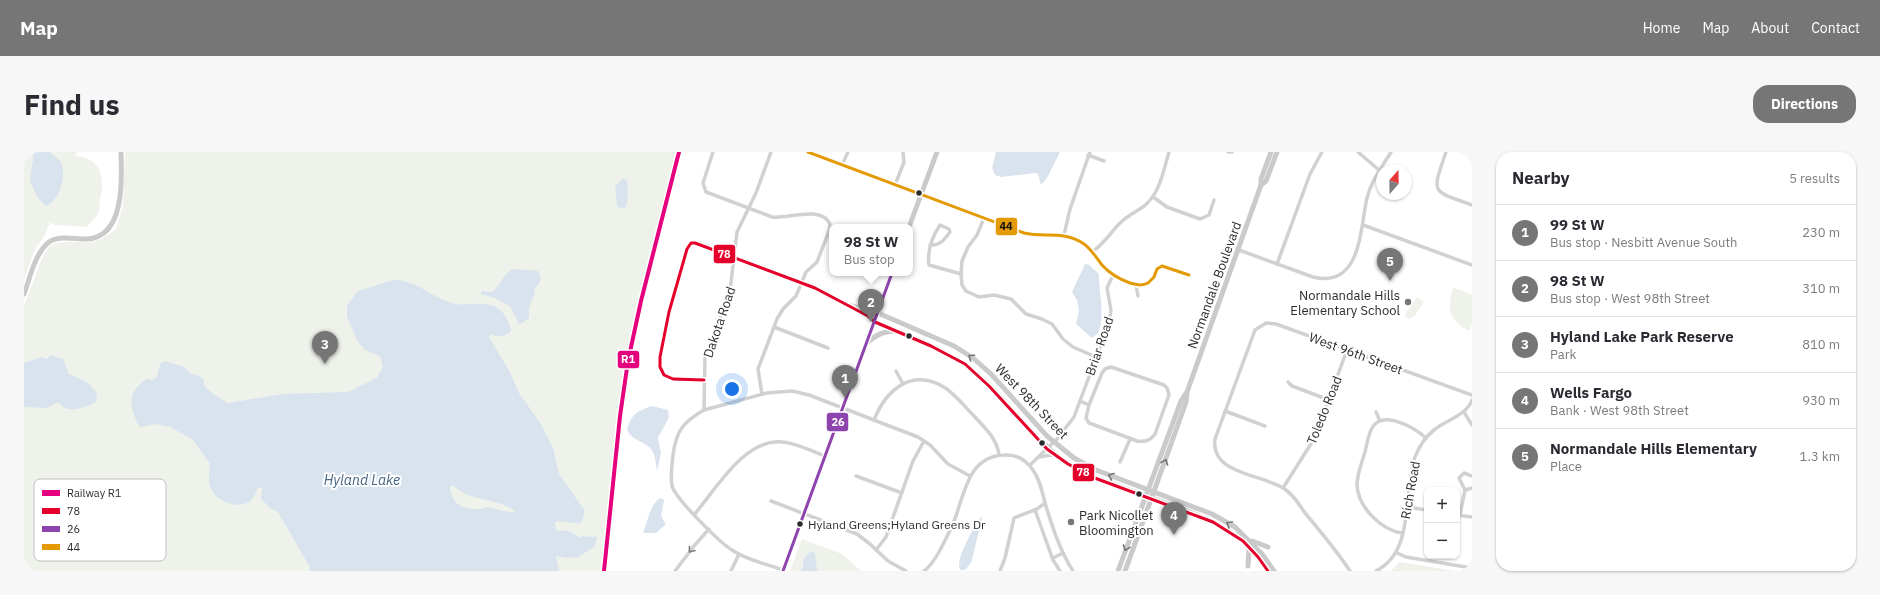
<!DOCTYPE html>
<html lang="en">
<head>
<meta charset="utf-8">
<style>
  :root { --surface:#fff; --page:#f7f7f7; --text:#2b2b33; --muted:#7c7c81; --line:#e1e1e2; --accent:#767676 }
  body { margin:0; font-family:"IBM Plex Sans",sans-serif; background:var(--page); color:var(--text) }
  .controls { position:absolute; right:12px; bottom:12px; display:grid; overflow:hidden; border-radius:8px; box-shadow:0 1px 3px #0004 }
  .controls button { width:36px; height:36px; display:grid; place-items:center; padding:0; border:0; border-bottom:1px solid var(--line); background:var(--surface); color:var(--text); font:20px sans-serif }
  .compass { position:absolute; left:1352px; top:12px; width:36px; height:36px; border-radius:50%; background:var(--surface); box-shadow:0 1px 3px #0004; rotate:20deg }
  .you { position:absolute; left:708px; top:237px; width:14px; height:14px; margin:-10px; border:3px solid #fff; border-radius:50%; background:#1a73e8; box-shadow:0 0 0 6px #1a73e833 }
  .badge { display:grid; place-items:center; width:26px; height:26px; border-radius:50%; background:var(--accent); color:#fff; font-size:13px; font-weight:700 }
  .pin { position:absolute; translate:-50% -33px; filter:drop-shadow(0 1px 2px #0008) }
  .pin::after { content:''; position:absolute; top:21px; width:14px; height:12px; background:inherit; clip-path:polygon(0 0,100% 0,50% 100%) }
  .popup { position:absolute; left:805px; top:72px; width:84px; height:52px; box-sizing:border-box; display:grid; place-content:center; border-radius:8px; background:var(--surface); filter:drop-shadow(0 1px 3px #0005); font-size:13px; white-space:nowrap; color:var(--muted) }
  .popup b { font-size:15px; color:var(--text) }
  .popup::after { content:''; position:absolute; left:50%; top:100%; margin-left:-8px; border:8px solid transparent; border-top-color:var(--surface) }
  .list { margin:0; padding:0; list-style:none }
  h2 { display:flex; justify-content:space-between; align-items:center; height:52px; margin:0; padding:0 16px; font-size:17px }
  h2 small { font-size:13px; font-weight:400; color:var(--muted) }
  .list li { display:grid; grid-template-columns:26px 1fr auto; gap:12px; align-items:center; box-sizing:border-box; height:56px; padding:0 16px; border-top:1px solid var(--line) }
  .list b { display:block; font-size:15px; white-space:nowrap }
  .list p { margin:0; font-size:13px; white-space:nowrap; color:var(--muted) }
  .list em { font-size:13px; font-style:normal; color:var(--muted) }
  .map { position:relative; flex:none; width:1448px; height:419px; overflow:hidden; border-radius:16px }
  header { display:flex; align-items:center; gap:24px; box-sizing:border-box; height:56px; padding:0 20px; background:var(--accent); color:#fff }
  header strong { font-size:19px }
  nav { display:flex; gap:22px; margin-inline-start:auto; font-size:14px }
  .intro { display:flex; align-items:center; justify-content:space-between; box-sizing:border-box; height:96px; padding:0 24px }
  h1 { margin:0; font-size:28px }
  .button { padding:10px 18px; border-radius:16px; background:var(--accent); color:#fff; font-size:14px; font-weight:700 }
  main { display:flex; gap:24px; padding:0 24px }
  aside { flex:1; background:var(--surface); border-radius:16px; box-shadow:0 1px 3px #0004 }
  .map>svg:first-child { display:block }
</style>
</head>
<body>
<header>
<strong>Map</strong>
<nav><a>Home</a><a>Map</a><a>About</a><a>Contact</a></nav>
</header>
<div class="intro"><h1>Find us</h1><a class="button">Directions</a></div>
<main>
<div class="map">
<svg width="1448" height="419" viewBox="0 0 1448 419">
  <rect width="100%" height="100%" fill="#fff"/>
  <g fill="#eef2eb">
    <path d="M0,0H53L51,4C78,6 81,26 76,48C75,52 76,59 73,63C70,67 66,71 63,75L30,73L26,70L20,85L11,97L0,127Z"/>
    <path d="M101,0H654L607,184L598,240L578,419H0V154L18,106L26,94L32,91L40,90H66L76,88L84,83L92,77L99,53Z"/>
    <path d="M1429,135L1448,143V172L1445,179C1423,167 1424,157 1429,135Z"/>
    <path d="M1393,145L1400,150L1391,163L1385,167L1380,164Z"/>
    <path d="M778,387L818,402L837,419H766Z"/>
    <path d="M1376,410L1431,419H1367Z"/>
  </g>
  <g fill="#d9e3ee" fill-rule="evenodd">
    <path d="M10,0H26C29,3 33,6 36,9C44,22 36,49 22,54L14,46L6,29Z"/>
    <path d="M972,0H1036L1023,26L1017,33L1014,22L1012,21L977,25L971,23L968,16Z"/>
    <path d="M598,27L603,28C604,37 605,48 601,57L594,55L593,53L591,35Z"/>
    <path d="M1061,112L1065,113L1075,122C1074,137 1085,179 1068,186L1052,172L1055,158L1053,148L1048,140Z"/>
    <path d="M489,117L514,119C519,127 516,131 510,138C511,145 508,147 506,153C502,165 511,165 495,172L486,154L470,146L457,142V139L468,140C477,133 480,121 489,117Z"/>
    <path d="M369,128C393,127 410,148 432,152C446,154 465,147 477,159C482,163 486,173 487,179C481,186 473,185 466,182L465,185L486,220L495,241L517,272L529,296L535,322L561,359L558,370C549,374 541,367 531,370V374L533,379C549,378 545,380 557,386V384L570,385L573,384V386L570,395L554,405L544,406L532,404L535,419H286L285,414L254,360L246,356L237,347L238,336H234C231,341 229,349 223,351C212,356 195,350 189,340C183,331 185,321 186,312L168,287L146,275L131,272L116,275C104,255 103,239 124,226L127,229L133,225L136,212L141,209L160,215L167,222L173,223L180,227V234L192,244L204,251L258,242L324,240L353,226L359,215L356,204L341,198L334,190L323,165V153L334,139ZM428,333C434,337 440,342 447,344C463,349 478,349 492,360C480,361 473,356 463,355C461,355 459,357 457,357C439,357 429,355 426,335Z"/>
    <path d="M27,203L39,207L45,222L63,230L73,241L72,250C65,254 50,260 41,256C39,255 36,252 34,250L23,256L0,255V211L17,205L23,207Z"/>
    <path d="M628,254L644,258L645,265L634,286L637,301L633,319C632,311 631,300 625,295C617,288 609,289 603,278C608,262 611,260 628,254Z"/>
    <path d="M636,346L640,348L637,364L642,372L632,381H619C624,369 625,354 636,346Z"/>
    <path d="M957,365L958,367L947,411L941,418H936C931,407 949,378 955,367Z"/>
    <path d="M786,399L791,401L793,419H776L779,415V409Z"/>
  </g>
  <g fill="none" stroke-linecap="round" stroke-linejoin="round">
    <g stroke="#d1d1d1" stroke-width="3.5">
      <path d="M689,0L679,31L682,40L748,65C763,67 797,53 806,72L805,79L793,110L782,120L772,144L759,157L753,167L734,217L738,242"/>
      <path d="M747,0L732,41L713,80L706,139L681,206L680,258C659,270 652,279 649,303C648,313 646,324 648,334C652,347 695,390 708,398C722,408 743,412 759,418"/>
      <path d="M784,0L1000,81C1021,86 1040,78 1060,92C1067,97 1072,105 1078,113C1086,122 1095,127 1106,131C1113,133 1118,134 1124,131L1130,125L1133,117L1138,114L1165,123"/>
      <path d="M1204,0H1208"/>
      <path d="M1334,0L1356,19"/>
      <path d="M1422,0C1408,42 1406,38 1448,53"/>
      <path d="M1064,3L1080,9"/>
      <path d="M818,13L824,0"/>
      <path d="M871,33L880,10L879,0"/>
      <path d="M1129,45L1143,55L1176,67L1185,63L1190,48"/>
      <path d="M960,66L953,83L944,95L938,109L937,122L938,133L942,139L955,145L970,143L987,147L1002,162L1018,167L1028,172L1039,187L1049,195L1072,205"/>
      <path d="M1339,73L1448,113"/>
      <path d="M1040,83L1046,57L1066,0"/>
      <path d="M906,93C916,94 921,87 926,80L925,77L916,73C908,85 903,98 905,113L937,122"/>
      <path d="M1215,98L1289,125C1338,137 1336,75 1343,46C1347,29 1358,15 1367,0"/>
      <path d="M1068,100C1080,92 1086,81 1096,71C1103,64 1111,60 1119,55C1136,42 1139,20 1145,0"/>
      <path d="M1253,112L1286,22L1298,0"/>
      <path d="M1112,133L1114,144"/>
      <path d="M824,152L854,161"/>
      <path d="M750,175L804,196"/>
      <path d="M872,219L879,232"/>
      <path d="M680,228L649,227L640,223L636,215V205L645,160L663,97L667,91H675L791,136L844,164L851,170"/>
      <path d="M1264,230L1268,234L1305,248"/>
      <path d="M1056,249L1065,253L1062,266L1065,271L1113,289C1121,290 1126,289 1131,282L1145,243L1143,236L1140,233L1087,215L1081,217L1078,221L1065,253"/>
      <path d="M680,258L743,241L768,239L785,243L894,285L906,293L924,312L946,324"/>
      <path d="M1201,259L1241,274"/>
      <path d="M1352,260L1356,269"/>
      <path d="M1440,260L1448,273"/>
      <path d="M850,268C862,238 887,216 920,235C932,243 941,255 951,265C962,277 973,287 975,303"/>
      <path d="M1015,305L1027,303L1033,304"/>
      <path d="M1096,310L1106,287"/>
      <path d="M1006,313L1033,287L1050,265L1085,171L1087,158L1083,136L1089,123"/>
      <path d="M832,324L878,341"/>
      <path d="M1448,324L1440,321L1435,326L1441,338L1448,336"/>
      <path d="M1259,336L1290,287L1323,198"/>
      <path d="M747,349L833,382L846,392L864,409L882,419"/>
      <path d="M1383,355L1403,358"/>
      <path d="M1011,358L1029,408L1036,419"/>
      <path d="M670,363C692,337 721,286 758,290C772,291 788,299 801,304"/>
      <path d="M1433,363L1448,365"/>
      <path d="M1436,363L1441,338"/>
      <path d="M1378,381C1357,378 1334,355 1333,333C1333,322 1338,310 1341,300C1343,292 1344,283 1348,276C1359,257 1391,276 1402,286"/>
      <path d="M852,398L862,385L889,309L900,289"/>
      <path d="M1373,401L1382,405L1448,416"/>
      <path d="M1029,406L1039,401"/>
      <path d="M651,419L670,394L685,377"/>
      <path d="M707,419L715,402"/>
      <path d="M900,419C907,414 911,407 915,400C921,389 927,377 932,364C941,338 946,304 980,303C992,302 1002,308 1009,318C1016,328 1018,339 1021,351C1028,374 1036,399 1049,419"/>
      <path d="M976,419L981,406L990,366L1013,357L1021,351"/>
      <path d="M1326,419C1313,399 1297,380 1281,361C1275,352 1268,341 1259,336C1237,322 1186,322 1191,287L1231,178L1242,171L1252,172L1448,243"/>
      <path d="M1352,419C1392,399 1378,341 1391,305C1395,295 1401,285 1410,278C1422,268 1442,264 1448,248"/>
    </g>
    <g stroke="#cacaca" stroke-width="5">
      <path d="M1237,33L1242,29L1253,0"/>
      <path d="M885,75L913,0"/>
      <path d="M0,142C6,126 11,101 25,90C35,83 50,87 62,87C101,86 98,28 97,0"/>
      <path d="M854,161L930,194L949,206L967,222L1023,284L1050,306L1072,318L1188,362L1211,375L1238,402L1250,419"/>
      <path d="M851,170C885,185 924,197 953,222C988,253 1013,295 1056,319C1067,325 1080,329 1092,333C1133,349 1185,362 1219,389C1229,398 1236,409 1244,419"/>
      <path d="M843,191C852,183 858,180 870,179"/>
      <path d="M1228,389L1244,395"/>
      <path d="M1224,414L1225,396"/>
      <path d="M759,419L868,121"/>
      <path d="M1094,419L1157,249L1163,240L1237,33V27L1247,0"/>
      <path d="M1101,419L1146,295L1162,250L1163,241"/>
    </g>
    <defs>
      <path id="bus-1" d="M680,228L649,227L640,223L636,215V205L645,160L663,97L667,91H671L791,136L844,164L851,170L907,194L941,212L965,234L1023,297L1044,312L1068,325L1189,370L1219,389L1234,405L1244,419"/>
      <path id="bus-2" d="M759,419L868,121"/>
      <path id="bus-3" d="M784,0L1000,81C1021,86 1040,78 1060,92C1067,97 1072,105 1078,113C1086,122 1095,127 1106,131C1113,133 1118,134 1124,131L1130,125L1133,117L1138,114L1165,123"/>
    </defs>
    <use href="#bus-1" stroke="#fff" stroke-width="6"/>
    <use href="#bus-2" stroke="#fff" stroke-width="6"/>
    <use href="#bus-3" stroke="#fff" stroke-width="6"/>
    <use href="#bus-1" stroke="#e4002b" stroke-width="3"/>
    <use href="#bus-2" stroke="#8e44ad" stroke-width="3"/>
    <use href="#bus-3" stroke="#e39a04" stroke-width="3"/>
    <defs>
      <path id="rail-1" d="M580,419L596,264L604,209L617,149L655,0"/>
    </defs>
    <use href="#rail-1" stroke="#fff" stroke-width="7"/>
    <use href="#rail-1" stroke="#e5007d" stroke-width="4"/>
  </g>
  <defs><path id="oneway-chevron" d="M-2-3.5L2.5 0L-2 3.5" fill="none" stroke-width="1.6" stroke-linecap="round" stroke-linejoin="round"/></defs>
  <g stroke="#737373">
    <use href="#oneway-chevron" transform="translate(947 205) rotate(-145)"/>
    <use href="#oneway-chevron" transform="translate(1141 310) rotate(-70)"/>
    <use href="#oneway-chevron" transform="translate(1087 324) rotate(-158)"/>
    <use href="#oneway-chevron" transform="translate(1205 372) rotate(-150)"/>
    <use href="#oneway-chevron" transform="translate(1102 396) rotate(110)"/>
  </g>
  <use stroke="#7e7e7e" href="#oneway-chevron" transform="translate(667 398) rotate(128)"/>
  <g fill="#2c2c2c" stroke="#fff" stroke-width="1.5">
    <circle cx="895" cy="41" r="3.5"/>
    <circle cx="885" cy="184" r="3.5"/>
    <circle cx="1018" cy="291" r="3.5"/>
    <circle cx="1115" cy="342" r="3.5"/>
    <circle cx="776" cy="372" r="3.5"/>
  </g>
  <g fill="#767676" stroke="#fff" stroke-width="1.5">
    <circle cx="1384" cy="150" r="4"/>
    <circle cx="1047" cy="370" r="4"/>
  </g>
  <g text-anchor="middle" stroke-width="4" stroke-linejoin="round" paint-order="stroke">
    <g font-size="12" fill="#2c2c2c" stroke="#fff" text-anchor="start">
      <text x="784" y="377">Hyland Greens;Hyland Greens Dr</text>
    </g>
    <g font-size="13" fill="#2c2c2c" stroke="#fff">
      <text transform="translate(1190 133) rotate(-70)" y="5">Normandale Boulevard</text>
      <text transform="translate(695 170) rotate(-71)" y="5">Dakota Road</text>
      <text transform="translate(1075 194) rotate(-71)" y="5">Briar Road</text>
      <text transform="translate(1332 201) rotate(20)" y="5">West 96th Street</text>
      <text transform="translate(1008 249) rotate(46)" y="5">West 98th Street</text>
      <text transform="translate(1300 258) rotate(-68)" y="5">Toledo Road</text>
      <text transform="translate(1386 338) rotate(-80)" y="5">Rich Road</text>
    </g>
    <g font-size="13" fill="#2c2c2c" stroke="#fff" text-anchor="end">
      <text x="1376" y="148">Normandale Hills<tspan x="1376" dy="15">Elementary School</tspan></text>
      <text x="1055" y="368" text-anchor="start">Park Nicollet<tspan x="1055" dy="15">Bloomington</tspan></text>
    </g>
    <g font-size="14" font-style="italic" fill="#456383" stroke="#fff">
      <text x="338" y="333">Hyland Lake</text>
    </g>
  </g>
  <rect x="10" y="327" width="132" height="82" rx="6" fill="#fff" stroke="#c0c0c0" stroke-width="1"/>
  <rect x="18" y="338" width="18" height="6" fill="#e5007d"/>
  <rect x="18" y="356" width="18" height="6" fill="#e4002b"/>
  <rect x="18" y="374" width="18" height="6" fill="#8e44ad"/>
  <rect x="18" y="392" width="18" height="6" fill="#e39a04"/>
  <g font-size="11" fill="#2c2c2c">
    <text x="43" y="345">Railway R1</text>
    <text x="43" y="363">78</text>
    <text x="43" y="381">26</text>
    <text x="43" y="399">44</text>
  </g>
  <g stroke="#fff" stroke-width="1.5">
    <rect x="971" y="65" width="23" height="19" rx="4" fill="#e39a04"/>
    <rect x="689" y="92" width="23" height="20" rx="4" fill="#e4002b"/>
    <rect x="593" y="198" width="23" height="19" rx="4" fill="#e5007d"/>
    <rect x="802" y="260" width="23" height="20" rx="4" fill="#8e44ad"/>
    <rect x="1048" y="311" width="23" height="19" rx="4" fill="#e4002b"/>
  </g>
  <g font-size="11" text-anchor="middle" font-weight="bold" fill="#fff">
    <text x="700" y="106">78</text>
    <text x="604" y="211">R1</text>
    <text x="814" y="274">26</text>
    <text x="1059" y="324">78</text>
  </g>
  <g font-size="11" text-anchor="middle" font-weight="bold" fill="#111">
    <text x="982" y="78">44</text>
  </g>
</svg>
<div class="controls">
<button>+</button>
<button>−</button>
</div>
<svg class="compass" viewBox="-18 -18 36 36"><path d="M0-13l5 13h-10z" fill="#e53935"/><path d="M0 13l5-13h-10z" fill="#7c7c81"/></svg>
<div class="you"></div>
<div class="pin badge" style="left:821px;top:246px">1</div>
<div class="pin badge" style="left:847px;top:170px">2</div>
<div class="popup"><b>98 St W</b>Bus stop</div>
<div class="pin badge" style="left:301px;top:212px">3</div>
<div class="pin badge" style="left:1150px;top:383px">4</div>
<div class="pin badge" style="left:1366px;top:129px">5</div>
</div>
<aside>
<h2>Nearby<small>5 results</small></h2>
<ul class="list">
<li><span class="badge">1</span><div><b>99 St W</b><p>Bus stop · Nesbitt Avenue South</p></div><em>230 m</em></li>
<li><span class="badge">2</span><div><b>98 St W</b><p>Bus stop · West 98th Street</p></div><em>310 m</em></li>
<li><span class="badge">3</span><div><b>Hyland Lake Park Reserve</b><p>Park</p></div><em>810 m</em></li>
<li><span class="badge">4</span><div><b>Wells Fargo</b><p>Bank · West 98th Street</p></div><em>930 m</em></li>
<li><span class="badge">5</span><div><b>Normandale Hills Elementary</b><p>Place</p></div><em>1.3 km</em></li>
</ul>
</aside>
</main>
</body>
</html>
